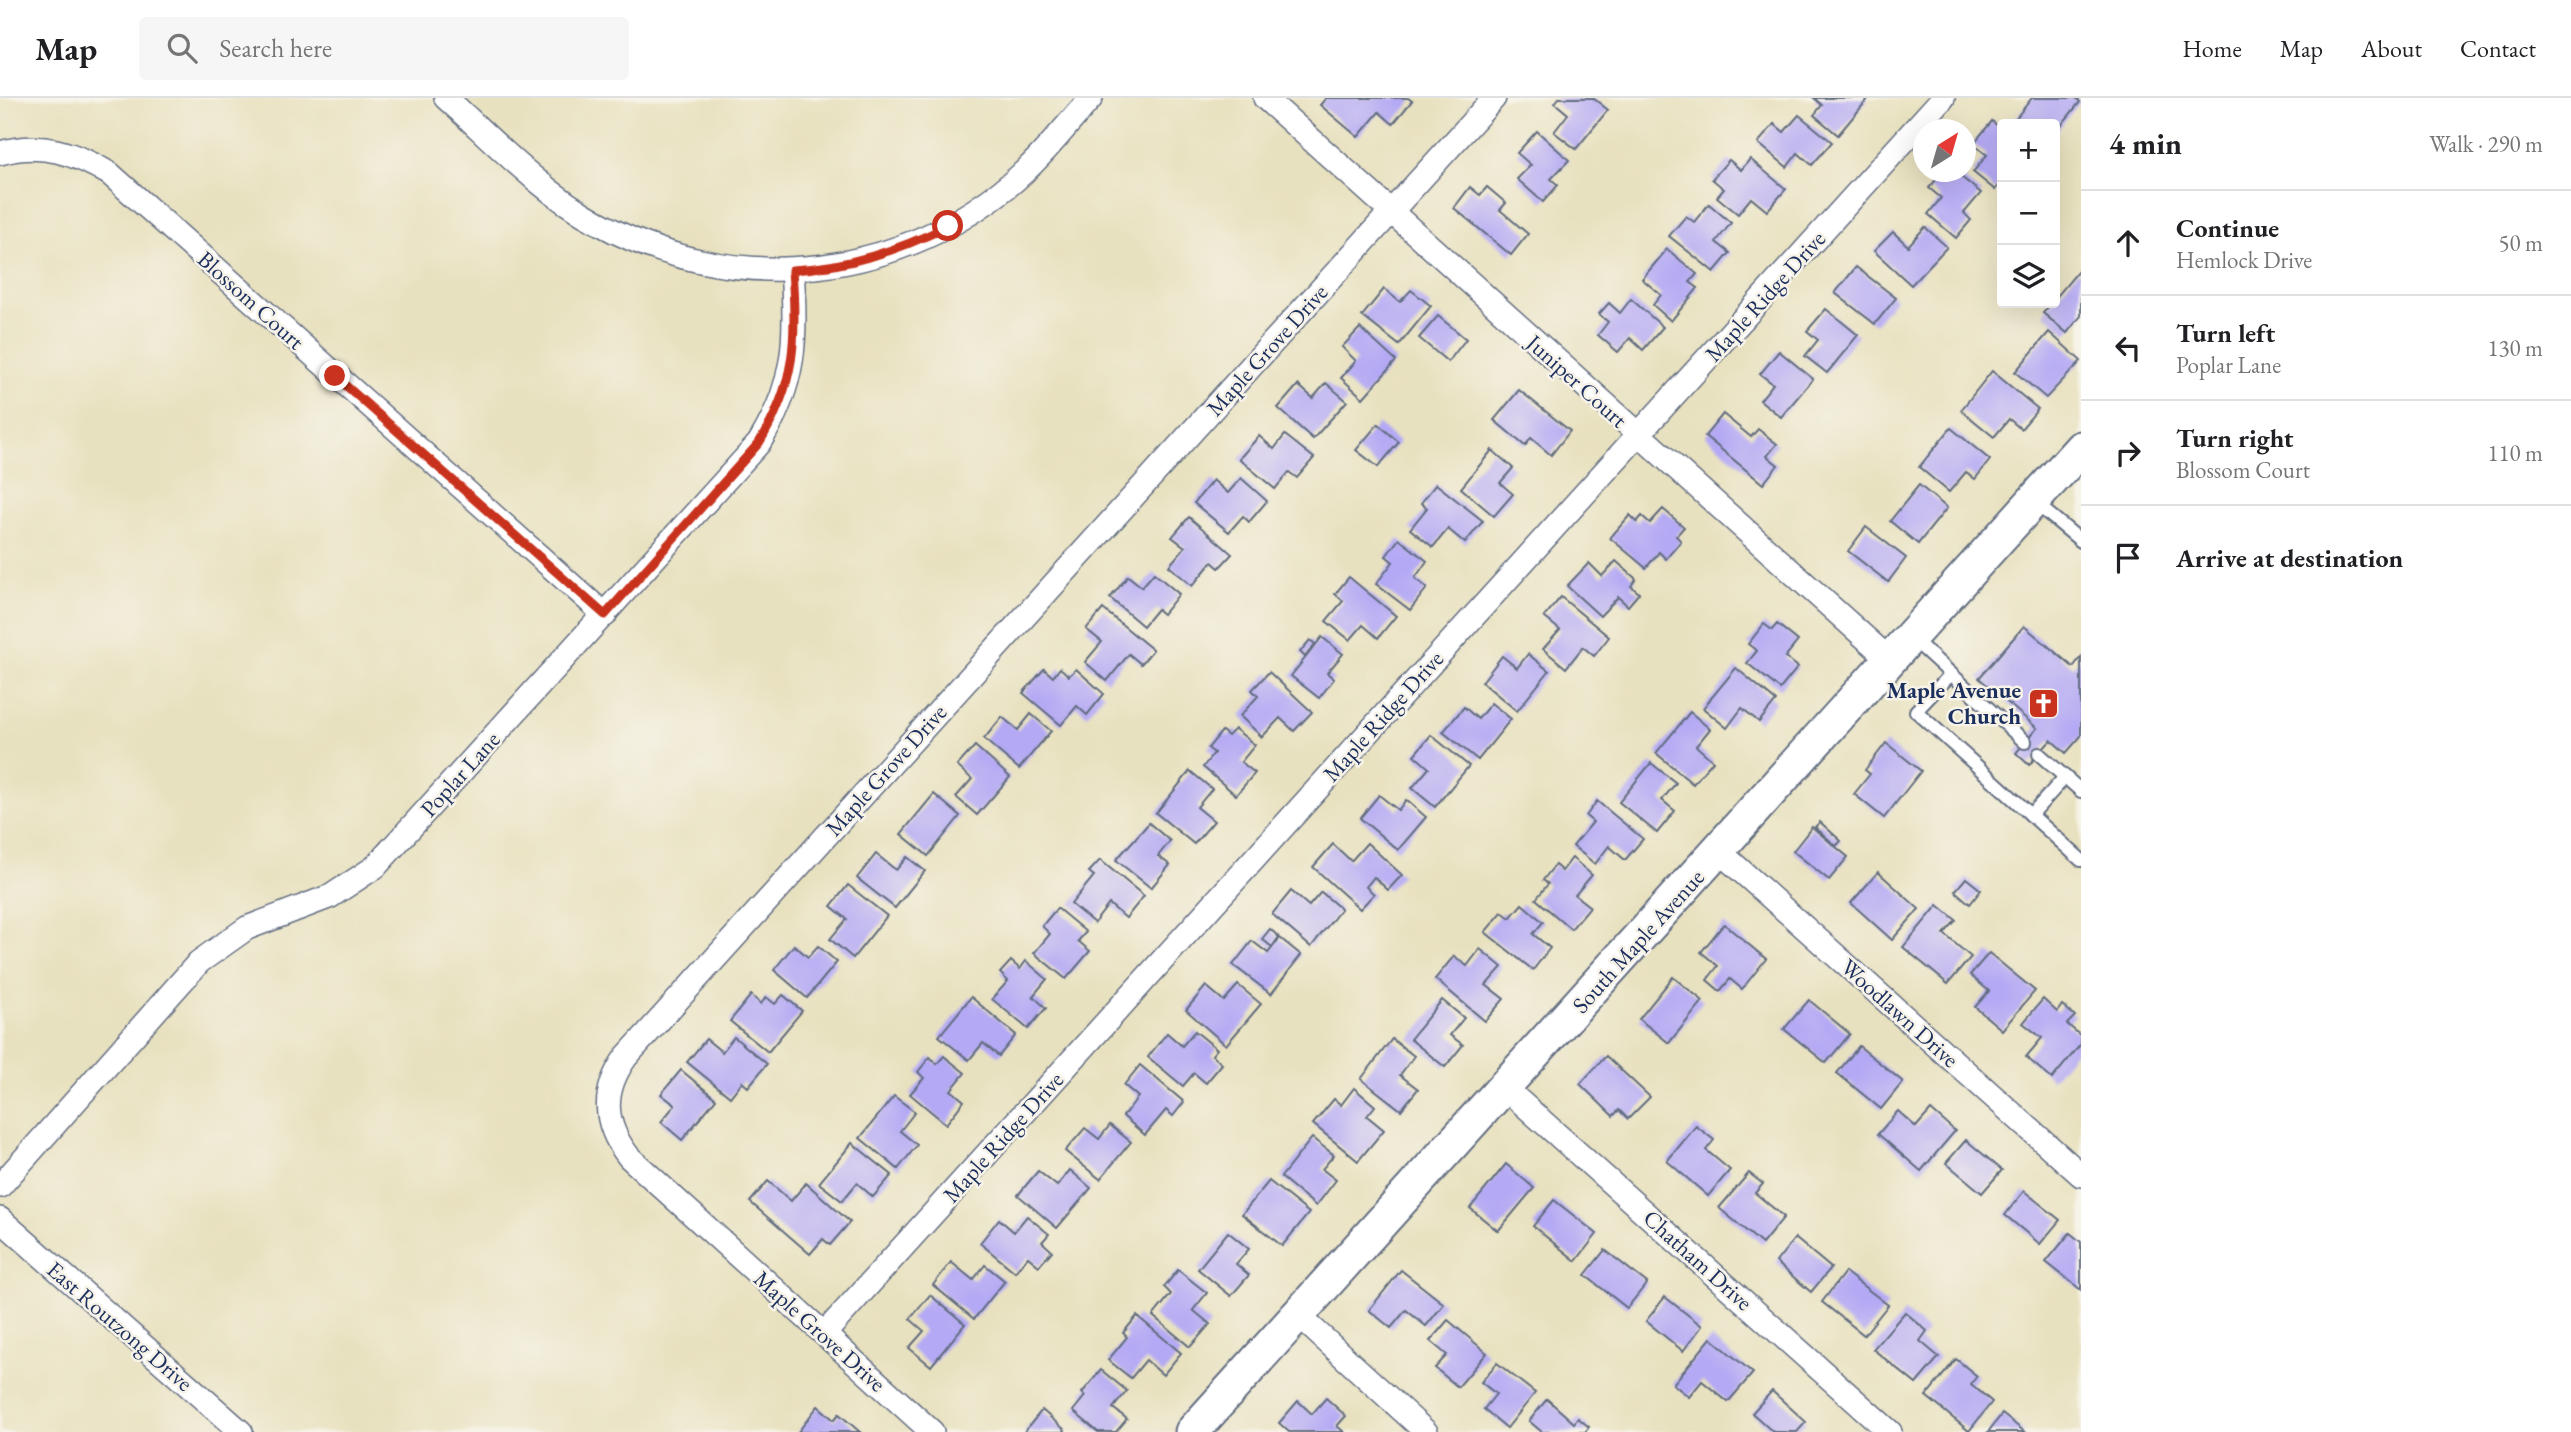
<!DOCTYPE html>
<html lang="en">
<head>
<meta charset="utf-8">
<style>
  :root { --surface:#fff; --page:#f6f6f6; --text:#202124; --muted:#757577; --line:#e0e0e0 }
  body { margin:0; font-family:"EB Garamond",serif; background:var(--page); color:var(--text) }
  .controls { position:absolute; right:21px; top:21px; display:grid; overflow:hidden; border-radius:7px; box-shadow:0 7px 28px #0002 }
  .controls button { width:63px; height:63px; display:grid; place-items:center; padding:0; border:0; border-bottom:2px solid var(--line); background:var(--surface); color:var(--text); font:35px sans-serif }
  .compass { position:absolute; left:1913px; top:21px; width:63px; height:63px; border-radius:50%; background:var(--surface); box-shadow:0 7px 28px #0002; rotate:37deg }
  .stop { position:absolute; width:21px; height:21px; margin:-16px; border:5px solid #c8321e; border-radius:50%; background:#fff }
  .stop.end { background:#c8321e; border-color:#fff; box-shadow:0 2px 7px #0008 }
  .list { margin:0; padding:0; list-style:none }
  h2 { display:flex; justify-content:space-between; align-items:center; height:91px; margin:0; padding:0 28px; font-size:30px }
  h2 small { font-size:23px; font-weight:400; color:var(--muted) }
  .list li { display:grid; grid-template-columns:46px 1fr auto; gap:21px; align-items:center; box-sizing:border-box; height:105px; padding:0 28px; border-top:2px solid var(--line) }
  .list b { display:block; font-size:26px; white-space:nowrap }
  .list p { margin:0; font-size:23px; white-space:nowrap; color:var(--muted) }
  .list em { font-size:23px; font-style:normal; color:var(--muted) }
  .icon { flex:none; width:38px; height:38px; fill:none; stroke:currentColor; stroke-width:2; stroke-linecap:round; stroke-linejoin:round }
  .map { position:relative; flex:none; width:2081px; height:1334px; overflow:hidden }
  header { display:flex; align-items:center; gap:42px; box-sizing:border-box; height:98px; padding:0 35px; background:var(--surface); border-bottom:2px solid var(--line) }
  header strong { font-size:33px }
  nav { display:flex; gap:38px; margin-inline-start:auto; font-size:24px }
  .search { width:490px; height:63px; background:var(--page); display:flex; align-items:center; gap:18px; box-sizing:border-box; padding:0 24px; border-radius:7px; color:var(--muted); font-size:26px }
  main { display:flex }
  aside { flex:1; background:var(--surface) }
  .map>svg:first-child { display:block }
</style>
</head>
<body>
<header>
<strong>Map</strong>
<div class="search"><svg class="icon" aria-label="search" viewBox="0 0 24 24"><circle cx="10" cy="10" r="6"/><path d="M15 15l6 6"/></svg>Search here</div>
<nav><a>Home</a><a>Map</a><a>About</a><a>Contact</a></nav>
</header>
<main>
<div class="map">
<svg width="2081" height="1334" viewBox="0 0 2081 1334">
  <rect width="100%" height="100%" fill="#f7f3e8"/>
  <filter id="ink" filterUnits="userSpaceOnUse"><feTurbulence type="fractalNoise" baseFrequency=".0143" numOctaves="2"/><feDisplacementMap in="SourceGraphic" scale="14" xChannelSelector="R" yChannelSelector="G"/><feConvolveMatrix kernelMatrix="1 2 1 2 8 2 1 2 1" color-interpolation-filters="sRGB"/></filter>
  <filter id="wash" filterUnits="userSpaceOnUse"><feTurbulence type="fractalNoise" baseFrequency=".00686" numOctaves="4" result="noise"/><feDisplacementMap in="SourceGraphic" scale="28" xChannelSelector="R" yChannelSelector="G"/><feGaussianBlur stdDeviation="1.57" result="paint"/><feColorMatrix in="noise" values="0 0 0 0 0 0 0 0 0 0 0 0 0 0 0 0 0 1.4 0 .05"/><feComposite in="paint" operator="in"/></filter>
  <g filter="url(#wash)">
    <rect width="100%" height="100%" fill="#e8e1bf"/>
    <g id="blocks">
      <g fill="#b4a9f4">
        <path d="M1326,0H1408L1412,3L1393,26L1379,14L1358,39L1320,7Z"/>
        <path d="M1559,0H1593L1608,12L1576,51L1554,34L1568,16L1555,5Z"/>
        <path d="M1814,0H1869L1838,37L1814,17L1822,7Z"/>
        <path d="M2032,0H2076L2080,4L2055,35V26H2024L2016,20Z"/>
        <path d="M1799,17L1832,44L1812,67L1798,55L1787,69L1758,45L1774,26L1784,34Z"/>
        <path d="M1992,23L2002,32V82L1995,92L1973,74L1987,57L1973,46Z"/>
        <path d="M1537,33L1569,62L1551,81L1558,87L1543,104L1517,81L1531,67L1517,55Z"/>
        <path d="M1750,61L1786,91L1767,113L1751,100L1738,116L1717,99L1724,91L1712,81L1729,62L1741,72Z"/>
        <path d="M1943,74H1955L1981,95L1964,115L1971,122L1956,140L1928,116L1941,100L1929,90Z"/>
        <path d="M1470,89L1480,97L1487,89L1506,105L1500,112L1528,136L1511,157L1454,110Z"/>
        <path d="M1709,106L1731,125L1716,144L1730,155L1714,174L1669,138L1686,118L1694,124Z"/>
        <path d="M1925,129L1947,149L1911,187L1874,153L1893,134L1908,148Z"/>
        <path d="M1667,151L1697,176L1690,184L1698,190L1671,223L1653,207L1661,197L1642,181Z"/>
        <path d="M1856,169L1896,200L1875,226L1835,195Z"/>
        <path d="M2078,173L2081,175V218L2067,235L2043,215Z"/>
        <path d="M1384,191L1400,204L1411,192L1431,208L1399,247L1362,218Z"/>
        <path d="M1631,201L1663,229L1643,252L1630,240L1618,254L1598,237L1608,224L1599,216L1609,205L1620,215Z"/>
        <path d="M1826,211L1858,237L1827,275L1805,258L1818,242L1807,233Z"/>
        <path d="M1438,218L1466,241L1448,264L1419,240Z"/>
        <path d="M1360,230L1396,263L1363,300L1341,280L1356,263L1342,249Z"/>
        <path d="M2049,234L2081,263L2046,300L2015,274Z"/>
        <path d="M1779,253L1813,281L1781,319L1760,302L1773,286L1760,276Z"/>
        <path d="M1992,273L2038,311L2021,331L2009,321L1994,339L1961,312Z"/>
        <path d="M1326,285L1347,303L1313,341L1278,310L1298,287L1313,300Z"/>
        <path d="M1519,292L1570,333L1551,357L1531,340L1525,348L1494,322Z"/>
        <path d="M1723,316L1751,339L1758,331L1777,346L1767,358L1778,367L1763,386L1705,338Z"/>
        <path d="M1378,326L1399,344L1378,369L1356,352Z"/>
        <path d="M1951,330L1990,362L1975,381L1966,374L1949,394L1919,369Z"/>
        <path d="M1285,337L1314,360L1297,380L1289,374L1275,391L1239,361L1259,338L1274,351Z"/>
        <path d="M1492,352L1513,370L1500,385L1513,396L1494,418L1461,390Z"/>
        <path d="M1241,380L1267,403L1249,424L1243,418L1229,434L1194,405L1213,382L1228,395Z"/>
        <path d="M1436,386L1483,423L1465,445L1448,431L1433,449L1410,431L1427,410L1421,405Z"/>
        <path d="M1919,387L1947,410L1918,446L1890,423Z"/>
        <path d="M1663,411L1684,429L1676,438L1681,443L1666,461L1659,454L1646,470L1610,440L1630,417L1637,424L1642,418L1650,425Z"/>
        <path d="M1189,419L1232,456L1219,470L1212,464L1192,488L1169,468L1185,449L1172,439Z"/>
        <path d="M1866,429L1906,460L1888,484L1848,453Z"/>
        <path d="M1399,441L1427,463L1415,480L1427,490L1410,512L1376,486L1393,464L1386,458Z"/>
        <path d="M1616,463L1636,481L1631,488L1639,495L1628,508L1618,499L1600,518L1567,488L1589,465L1602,478Z"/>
        <path d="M1154,475L1179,496L1163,516L1157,511L1143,528L1110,500L1128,478L1142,489Z"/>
        <path d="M1349,479L1396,518L1378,540L1363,527L1350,542L1326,523L1343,503L1335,496Z"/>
        <path d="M1561,499L1609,539L1594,558L1583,549L1566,570L1543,551L1560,532L1544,519Z"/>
        <path d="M1103,511L1153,552L1141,566L1129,556L1107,583L1085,564L1102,544L1086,531Z"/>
        <path d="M1764,526L1772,532L1777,526L1798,543L1785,559L1798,569L1780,591L1747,565L1757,553L1748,546Z"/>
        <path d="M2024,528L2073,569L2081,559V638L2066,655L2051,642L2029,667L2016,655L2037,630L1979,580Z"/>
        <path d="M1322,539L1343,556L1327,575L1334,581L1319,600L1291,578Z"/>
        <path d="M1310,542L1315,546L1305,559L1300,554Z"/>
        <path d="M1528,556L1549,573L1517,613L1482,584L1502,558L1517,570Z"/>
        <path d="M1060,570L1069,578L1076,571L1104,596L1087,617L1077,608L1061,627L1023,595L1044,571L1053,579Z"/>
        <path d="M1736,570L1776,603L1759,624L1742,610L1727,630L1703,610Z"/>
        <path d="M1269,574L1312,614L1294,633L1280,620L1262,639L1240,618L1258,598L1252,592Z"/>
        <path d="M1491,605L1511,621L1478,662L1443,634L1464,609L1478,621Z"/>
        <path d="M1690,614L1710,631L1696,648L1713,663L1693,686L1656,655Z"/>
        <path d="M1031,616L1051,633L1019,671L984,641L1002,619L1018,632Z"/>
        <path d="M1235,631L1255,647L1241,664L1255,675L1236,697L1203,669L1214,655L1208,650L1222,633L1228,638Z"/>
        <path d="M1431,637L1469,668L1435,709L1412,690L1429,670L1414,657Z"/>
        <path d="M1886,645L1921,673L1884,720L1854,696L1870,676L1865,672Z"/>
        <path d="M975,648L1010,679L977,717L956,699L972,681L957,668Z"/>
        <path d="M1651,665L1676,685L1662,702L1675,713L1657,735L1619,704Z"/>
        <path d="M1190,673L1212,691L1197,709L1214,723L1194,746L1156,715Z"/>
        <path d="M934,696L960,718L928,758L901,736Z"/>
        <path d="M1379,697L1398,712L1406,702L1426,719L1398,752L1360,720Z"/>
        <path d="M1597,703L1643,741L1625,762L1609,748L1595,766L1573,748L1593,724L1586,718Z"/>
        <path d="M1820,724L1841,743L1836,748L1815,729Z"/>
        <path d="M1149,725L1170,743L1158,758L1170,767L1151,790L1116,762Z"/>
        <path d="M1812,729L1848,759L1829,782L1793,753Z"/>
        <path d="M1367,745L1402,777L1388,792L1374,779L1366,789L1374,796L1360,811L1313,769L1333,746L1351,763Z"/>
        <path d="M876,756L896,772L907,759L925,773L895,810L857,780Z"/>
        <path d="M1572,760L1592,777L1575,797L1590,809L1571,831L1536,801L1548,786L1543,782L1555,767L1562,773Z"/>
        <path d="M1100,762L1144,798L1126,820L1109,806L1094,825L1071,806L1094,778L1089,774Z"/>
        <path d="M1878,774L1919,811L1892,842L1851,805Z"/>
        <path d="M1966,780L1981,792L1970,806L1955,793Z"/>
        <path d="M848,787L887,818L853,860L830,841L847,821L831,808Z"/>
        <path d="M1291,793L1309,808L1321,794L1341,811L1311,849L1272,816Z"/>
        <path d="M1522,806L1543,824L1533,836L1550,850L1533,872L1485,834L1502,814L1510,820Z"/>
        <path d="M1938,807L1956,822L1944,836L1971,859L1948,886L1903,849Z"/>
        <path d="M1057,810L1086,834L1078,843L1090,853L1066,881L1034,855L1050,836L1042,828Z"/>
        <path d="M1724,826L1766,861L1742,891L1730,881L1720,893L1707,882L1718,868L1701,854Z"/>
        <path d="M1270,831L1279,839L1272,849L1262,841Z"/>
        <path d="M1280,840L1301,857L1271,896L1233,867L1252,843L1268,855Z"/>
        <path d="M794,847L808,859L818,848L837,864L807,900L774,872Z"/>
        <path d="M1480,851L1502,869L1486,887L1504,901L1485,923L1435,881L1454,858L1467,868Z"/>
        <path d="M1989,855L2035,893L2002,932L1975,909L1989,893L1970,877Z"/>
        <path d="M1011,863L1020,871L1026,863L1047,881L1033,898L1046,910L1028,931L992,901L1008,883L1000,875Z"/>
        <path d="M1673,879L1703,903L1669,945L1639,921Z"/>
        <path d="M1238,887L1261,906L1226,947L1186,912L1206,888L1224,903Z"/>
        <path d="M751,897L761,906L766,899L775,906L783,897L802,913L768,954L730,923Z"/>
        <path d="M971,899L1016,937L999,958L983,945L969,962L939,938Z"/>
        <path d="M2043,901L2057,914L2062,907L2075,918L2067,926L2081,938V946L2052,981L2026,959L2042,940L2023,925Z"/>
        <path d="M1442,902L1464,920L1450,937L1463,947L1445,969L1410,941Z"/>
        <path d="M1809,902L1850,936L1826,965L1784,931Z"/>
        <path d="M1195,933L1217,951L1212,957L1222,966L1206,985L1194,975L1183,988L1148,959L1167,935L1182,948Z"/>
        <path d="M734,939L767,966L748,989L742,984L730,999L687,964L706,941L722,954Z"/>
        <path d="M1392,941L1414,958L1400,977L1418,991L1401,1012L1361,981Z"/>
        <path d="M1859,948L1903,984L1881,1011L1837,975Z"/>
        <path d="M944,958L965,975L951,992L964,1003L946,1026L910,996L924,980L918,974L930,959L937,966Z"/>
        <path d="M1606,958L1650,999L1628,1021L1619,1012L1613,1018L1580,986Z"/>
        <path d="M1140,967L1184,1004L1173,1018L1166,1012L1145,1037L1123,1018L1138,999L1124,987Z"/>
        <path d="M681,972L716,1001L682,1042L661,1024L675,1007L661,996Z"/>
        <path d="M1354,990L1375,1008L1367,1018L1384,1032L1358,1063L1313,1026L1334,1001L1341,1007Z"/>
        <path d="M894,998L915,1014L900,1033L917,1047L898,1071L860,1040Z"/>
        <path d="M1931,1012L1955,1033L1921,1073L1878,1036L1898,1013L1916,1029Z"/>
        <path d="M1110,1027L1131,1044L1100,1081L1065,1053L1085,1030L1099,1041Z"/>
        <path d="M1696,1028L1714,1042L1706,1052L1730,1072L1708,1098L1667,1063Z"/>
        <path d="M1312,1040L1334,1057L1322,1071L1336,1082L1316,1108L1281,1079Z"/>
        <path d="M1966,1042L2002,1072L1982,1095L1946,1065Z"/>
        <path d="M852,1045L892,1077L873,1099L857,1085L842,1103L819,1085Z"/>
        <path d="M1506,1066L1534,1090L1498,1133L1470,1110Z"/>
        <path d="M1070,1072L1091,1090L1057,1130L1018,1097L1038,1073L1057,1088Z"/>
        <path d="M1749,1075L1763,1086L1755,1095L1784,1119L1762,1146L1719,1110Z"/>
        <path d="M768,1083L791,1103L806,1085L850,1124L830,1147L823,1141L810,1156L750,1104Z"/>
        <path d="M1269,1083L1309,1115L1282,1148L1242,1116Z"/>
        <path d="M2024,1093L2060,1122L2040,1146L2005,1117Z"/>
        <path d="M1554,1102L1597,1136L1576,1163L1533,1128Z"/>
        <path d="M1027,1118L1049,1136L1042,1144L1052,1153L1039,1168L1028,1159L1015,1174L980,1145L999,1121L1014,1134Z"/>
        <path d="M1228,1134L1249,1151L1236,1166L1249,1177L1231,1198L1198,1171Z"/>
        <path d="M2070,1135L2081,1144V1192L2046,1164Z"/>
        <path d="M1795,1140L1831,1170L1811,1194L1776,1164Z"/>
        <path d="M1605,1152L1647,1185L1627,1210L1585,1177Z"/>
        <path d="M951,1164L973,1182L985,1167L1005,1183L974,1221L933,1187Z"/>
        <path d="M1178,1172L1207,1195L1193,1212L1210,1226L1190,1249L1153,1218L1171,1196L1164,1189Z"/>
        <path d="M1401,1172L1444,1206L1426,1228L1406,1212L1391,1230L1369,1212Z"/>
        <path d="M1845,1174L1888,1207L1864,1237L1822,1204Z"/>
        <path d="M930,1197L965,1226L931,1268L909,1250L924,1233L910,1221Z"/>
        <path d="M1665,1199L1702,1228L1683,1253L1646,1223Z"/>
        <path d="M1905,1214L1927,1233L1920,1243L1939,1259L1916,1286L1873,1251Z"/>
        <path d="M1137,1218L1181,1255L1163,1277L1146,1262L1131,1280L1108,1262L1127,1239L1123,1235Z"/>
        <path d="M1448,1222L1487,1255L1458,1289L1435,1270L1447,1257L1430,1243Z"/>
        <path d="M1711,1240L1753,1275L1728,1304L1702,1283L1689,1299L1673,1286Z"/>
        <path d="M1956,1261L1977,1278L1971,1286L1992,1304L1969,1333L1926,1298Z"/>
        <path d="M1497,1265L1535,1295L1507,1330L1484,1311L1496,1296L1481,1284Z"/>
        <path d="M1101,1272L1127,1293L1113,1310L1127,1321L1116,1334H1098L1073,1313L1085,1298L1082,1295Z"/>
        <path d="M1772,1293L1806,1324L1797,1334H1773L1752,1315Z"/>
        <path d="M1326,1300L1346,1318L1337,1328L1344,1334H1289L1279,1325L1298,1303L1312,1316Z"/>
        <path d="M1547,1301L1574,1325L1578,1320L1589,1329L1585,1334H1542L1529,1323Z"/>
        <path d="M818,1308L834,1322L839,1316L860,1334H798Z"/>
        <path d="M1042,1312L1065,1332L1063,1334H1024Z"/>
        <path d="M2002,1316L2025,1334H1988Z"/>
      </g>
    </g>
  </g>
  <g filter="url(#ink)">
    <use href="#blocks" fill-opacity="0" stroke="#636d80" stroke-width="2"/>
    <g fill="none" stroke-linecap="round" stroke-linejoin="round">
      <defs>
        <g id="service">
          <path d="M2033,403L2081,443"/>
          <path d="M1912,540L2025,644"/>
          <path d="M1951,576L1916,613L2081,762"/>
          <path d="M2039,656L2081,693"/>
          <path d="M2031,717L2065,679"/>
        </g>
        <g id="minor">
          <path d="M446,0C494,43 540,93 597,124C729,198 890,184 1008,88C1039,63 1064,30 1091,0"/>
          <path d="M1265,0L1891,563"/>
          <path d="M0,55C41,43 75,55 110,76L605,517"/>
          <path d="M1719,753L2081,1077"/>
          <path d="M1505,990L1890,1334"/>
          <path d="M0,1088L199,864L247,830L331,798L375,769L759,345C796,286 797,240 792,172"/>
          <path d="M0,1121L241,1334"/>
          <path d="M1298,1217L1426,1334"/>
          <path d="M824,1236L1943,0"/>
          <path d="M932,1334L629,1059C603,1026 601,994 626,959L1494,0"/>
        </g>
        <path id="secondary" d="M1192,1334L2081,350"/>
      </defs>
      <use href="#service" stroke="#636d80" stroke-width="16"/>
      <use href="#minor" stroke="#636d80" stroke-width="26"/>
      <use href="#secondary" stroke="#636d80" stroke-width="37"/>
      <use href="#service" stroke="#fff" stroke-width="12"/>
      <use href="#minor" stroke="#fff" stroke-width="23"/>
      <use href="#secondary" stroke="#fff" stroke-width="33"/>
    </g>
  </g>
  <g fill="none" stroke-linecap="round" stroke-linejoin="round" filter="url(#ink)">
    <path stroke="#c8321e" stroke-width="9" d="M335,278L605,517L759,345C796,286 797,240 792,172C848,169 897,153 948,128"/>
  </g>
  <defs>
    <symbol id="church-square" viewBox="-11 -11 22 22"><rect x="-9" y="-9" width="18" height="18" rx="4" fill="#c8321e" stroke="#f7f3e8"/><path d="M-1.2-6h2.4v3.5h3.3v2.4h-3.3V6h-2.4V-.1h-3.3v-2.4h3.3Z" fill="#fff"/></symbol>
  </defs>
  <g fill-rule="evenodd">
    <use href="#church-square" x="2026" y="588" width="35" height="35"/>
  </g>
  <g text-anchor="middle" stroke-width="5" stroke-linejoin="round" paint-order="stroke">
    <g font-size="23" fill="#1b2f5e" stroke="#f7f3e8">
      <text transform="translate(1765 198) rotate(-48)" y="8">Maple Ridge Drive</text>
      <text transform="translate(251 202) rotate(42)" y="8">Blossom Court</text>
      <text transform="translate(1267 252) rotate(-48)" y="8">Maple Grove Drive</text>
      <text transform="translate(1577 283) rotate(42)" y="8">Juniper Court</text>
      <text transform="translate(1383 618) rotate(-48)" y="8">Maple Ridge Drive</text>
      <text transform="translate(886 672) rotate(-48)" y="8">Maple Grove Drive</text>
      <text transform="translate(460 676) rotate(-48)" y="8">Poplar Lane</text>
      <text transform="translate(1638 843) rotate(-48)" y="8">South Maple Avenue</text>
      <text transform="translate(1900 915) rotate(42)" y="8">Woodlawn Drive</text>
      <text transform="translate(1003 1039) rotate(-48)" y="8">Maple Ridge Drive</text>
      <text transform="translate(1698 1162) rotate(42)" y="8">Chatham Drive</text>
      <text transform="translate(120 1228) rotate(41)" y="8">East Routzong Drive</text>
      <text transform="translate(820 1233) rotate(42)" y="8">Maple Grove Drive</text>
    </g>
    <g font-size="23" font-weight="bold" fill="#1b2f5e" stroke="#f7f3e8" text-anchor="end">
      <text x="2021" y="600">Maple Avenue<tspan x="2021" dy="26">Church</tspan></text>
    </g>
  </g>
</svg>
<div class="controls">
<button>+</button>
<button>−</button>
<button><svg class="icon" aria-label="layers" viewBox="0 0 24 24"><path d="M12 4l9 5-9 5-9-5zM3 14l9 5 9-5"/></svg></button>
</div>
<svg class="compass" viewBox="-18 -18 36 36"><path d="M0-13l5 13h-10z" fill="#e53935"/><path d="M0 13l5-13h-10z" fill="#757577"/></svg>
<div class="stop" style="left:948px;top:128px"></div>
<div class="stop end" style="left:335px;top:278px"></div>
</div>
<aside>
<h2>4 min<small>Walk · 290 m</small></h2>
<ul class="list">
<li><svg class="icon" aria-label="ahead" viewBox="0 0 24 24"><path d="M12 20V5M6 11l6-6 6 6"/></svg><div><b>Continue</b><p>Hemlock Drive</p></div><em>50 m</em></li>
<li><svg class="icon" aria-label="left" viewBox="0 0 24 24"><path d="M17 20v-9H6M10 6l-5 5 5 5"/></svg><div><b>Turn left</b><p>Poplar Lane</p></div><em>130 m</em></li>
<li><svg class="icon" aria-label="right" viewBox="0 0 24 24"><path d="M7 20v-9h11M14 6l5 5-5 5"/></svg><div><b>Turn right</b><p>Blossom Court</p></div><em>110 m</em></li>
<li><svg class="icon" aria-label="arrive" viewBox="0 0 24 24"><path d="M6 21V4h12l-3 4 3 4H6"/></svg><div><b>Arrive at destination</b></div></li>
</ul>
</aside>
</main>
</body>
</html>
